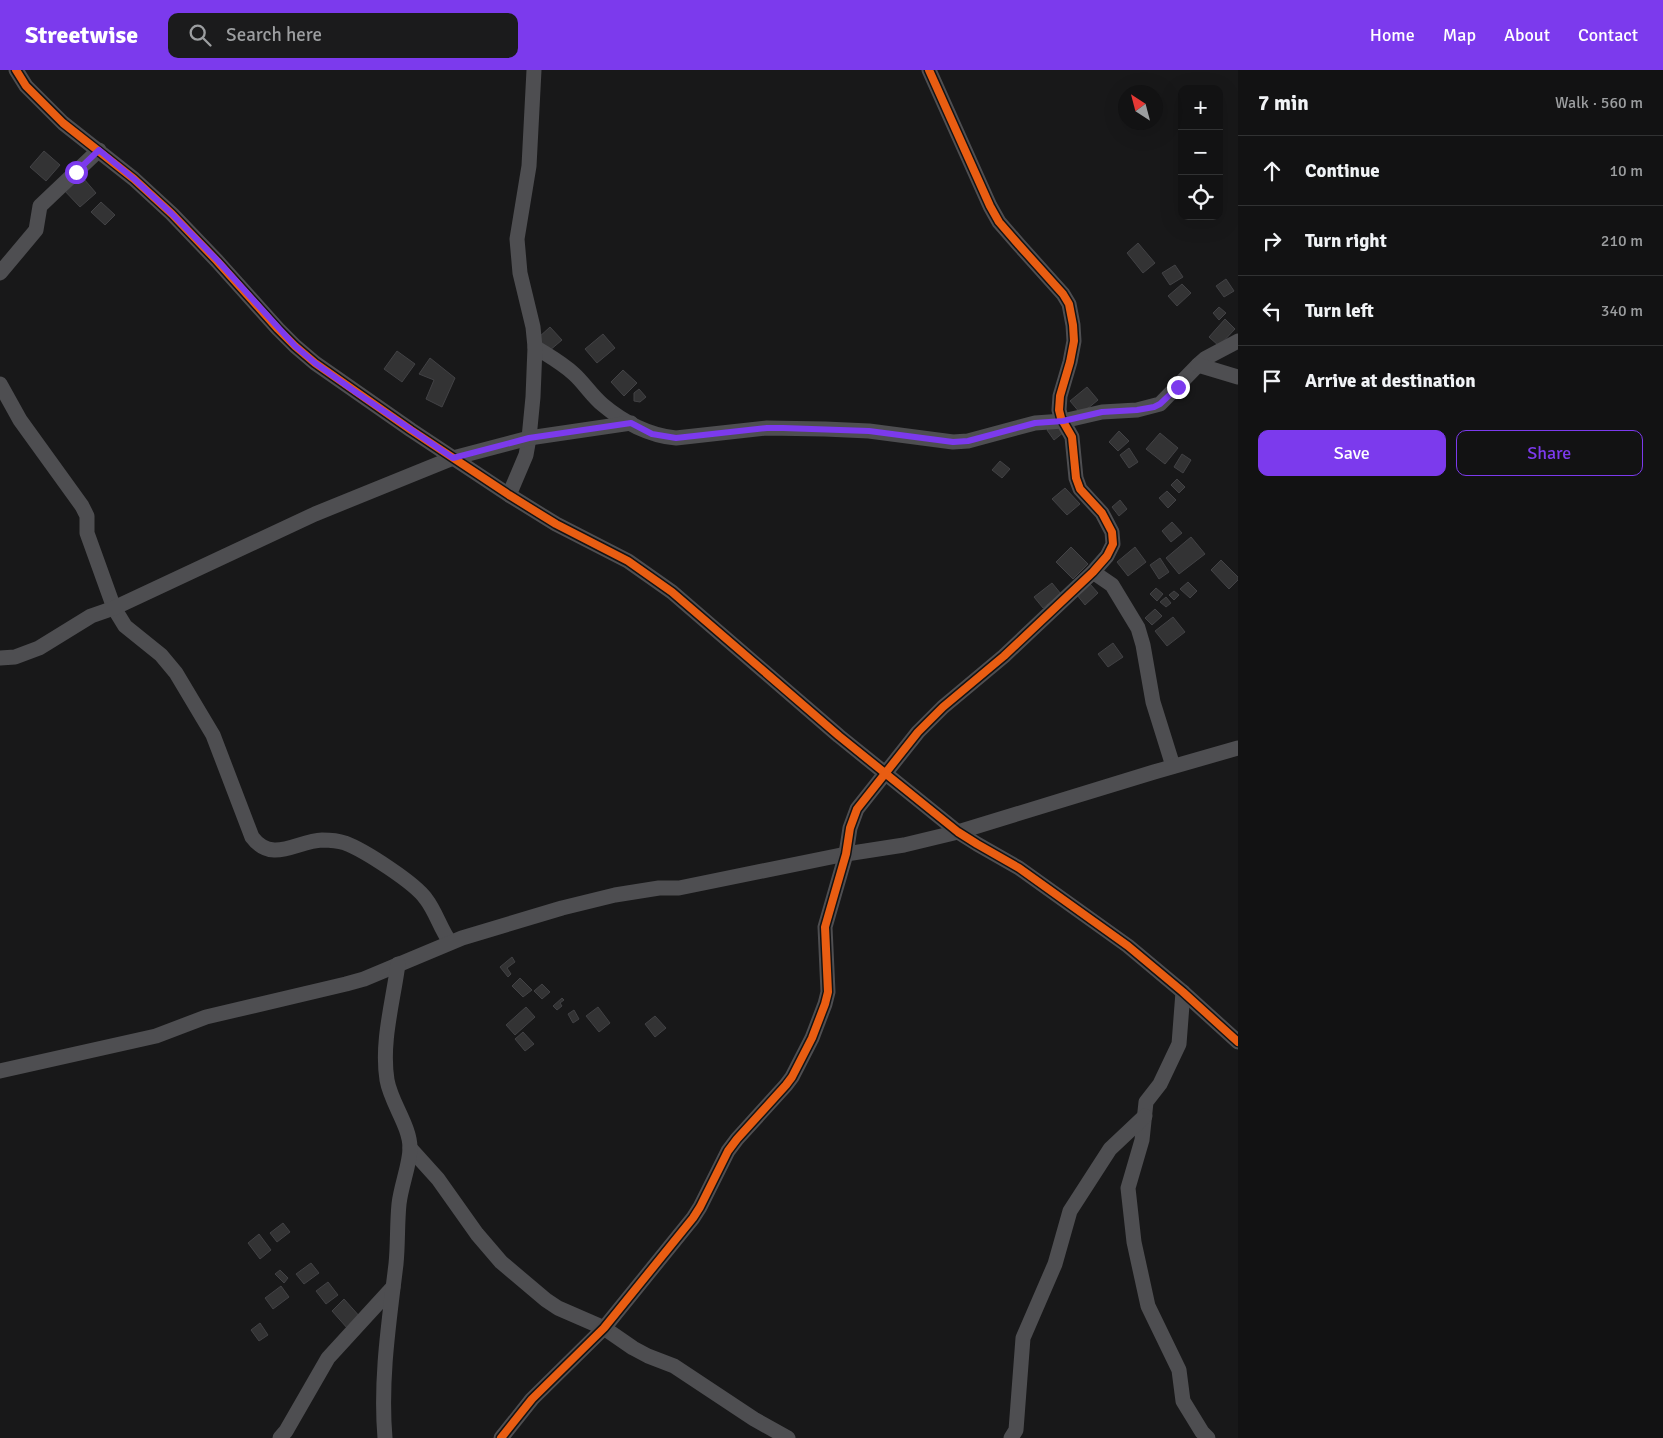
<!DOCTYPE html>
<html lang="en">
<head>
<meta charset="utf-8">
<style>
  :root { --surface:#121213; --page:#1b1b1c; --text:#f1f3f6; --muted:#9c9ea0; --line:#313233; --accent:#7c3aed }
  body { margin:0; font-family:Signika,sans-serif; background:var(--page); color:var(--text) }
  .controls { position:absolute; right:15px; top:15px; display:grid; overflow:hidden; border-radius:10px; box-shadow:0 5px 20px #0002 }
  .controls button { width:45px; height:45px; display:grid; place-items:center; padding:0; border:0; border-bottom:1px solid var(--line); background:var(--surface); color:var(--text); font:25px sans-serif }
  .compass { position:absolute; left:1118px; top:15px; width:45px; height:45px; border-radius:50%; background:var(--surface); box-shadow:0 5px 20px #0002; rotate:324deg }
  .stop { position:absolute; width:15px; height:15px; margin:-11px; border:4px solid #7c3aed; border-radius:50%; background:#fff }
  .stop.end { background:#7c3aed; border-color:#fff; box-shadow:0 1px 5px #0008 }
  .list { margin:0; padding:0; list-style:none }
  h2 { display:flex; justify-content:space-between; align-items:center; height:65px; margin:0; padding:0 20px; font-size:21px }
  h2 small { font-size:16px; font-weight:400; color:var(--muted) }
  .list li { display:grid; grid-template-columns:32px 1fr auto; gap:15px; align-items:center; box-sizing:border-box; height:70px; padding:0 20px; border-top:1px solid var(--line) }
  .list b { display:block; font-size:19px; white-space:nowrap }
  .list em { font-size:16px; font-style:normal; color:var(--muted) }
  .actions { display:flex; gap:10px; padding:15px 20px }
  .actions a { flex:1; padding:11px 0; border:1px solid var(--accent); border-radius:10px; text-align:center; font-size:18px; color:var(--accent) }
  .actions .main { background:var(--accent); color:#fff }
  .icon { flex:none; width:28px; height:28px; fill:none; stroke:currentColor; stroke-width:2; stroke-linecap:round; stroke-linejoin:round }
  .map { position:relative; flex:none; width:1238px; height:1368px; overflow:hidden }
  header { display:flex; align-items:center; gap:30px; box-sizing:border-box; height:70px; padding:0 25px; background:var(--accent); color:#fff }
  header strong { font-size:24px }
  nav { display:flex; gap:28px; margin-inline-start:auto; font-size:18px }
  .search { width:350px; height:45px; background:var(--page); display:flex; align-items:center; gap:12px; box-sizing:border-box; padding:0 18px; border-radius:10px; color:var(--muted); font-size:19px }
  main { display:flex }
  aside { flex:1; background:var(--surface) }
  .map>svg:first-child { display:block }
</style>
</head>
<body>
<header>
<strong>Streetwise</strong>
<div class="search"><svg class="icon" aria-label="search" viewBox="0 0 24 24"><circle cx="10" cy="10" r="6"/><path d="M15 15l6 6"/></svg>Search here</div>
<nav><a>Home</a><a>Map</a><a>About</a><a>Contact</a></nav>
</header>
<main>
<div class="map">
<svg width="1238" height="1368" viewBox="0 0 1238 1368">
  <rect width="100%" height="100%" fill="#181819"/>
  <g fill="#333334" stroke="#424245">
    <path d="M44,81L60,95L46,111L30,97Z"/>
    <path d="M78,102L96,123L80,137L61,117Z"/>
    <path d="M101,132L115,145L105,155L91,142Z"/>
    <path d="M1138,173L1155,193L1143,203L1127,183Z"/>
    <path d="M1175,195L1183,207L1170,215L1162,203Z"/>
    <path d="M1226,209L1234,221L1224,227L1216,216Z"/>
    <path d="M1182,214L1191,223L1177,236L1168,226Z"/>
    <path d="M1219,237L1226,243L1219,250L1213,243Z"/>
    <path d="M1225,249L1235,259L1219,276L1209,267Z"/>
    <path d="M550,257L562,270L549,281L538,268Z"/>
    <path d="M603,264L615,278L597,293L585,279Z"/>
    <path d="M397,281L415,294L402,312L384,299Z"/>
    <path d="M430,288L455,308L442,337L426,329L434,310L419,304Z"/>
    <path d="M623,300L637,313L624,326L611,312Z"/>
    <path d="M1087,317L1098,330L1081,344L1070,331Z"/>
    <path d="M639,319L646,327L640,332L634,331V323Z"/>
    <path d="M1056,352L1064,362L1054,370L1047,360Z"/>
    <path d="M1119,361L1129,371L1118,381L1109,372Z"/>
    <path d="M1160,363L1178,378L1165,394L1146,379Z"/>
    <path d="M1129,378L1138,392L1129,398L1120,385Z"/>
    <path d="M1182,384L1191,390L1183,403L1174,397Z"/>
    <path d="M1000,391L1010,399L1002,408L992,400Z"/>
    <path d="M1177,409L1185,417L1179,423L1171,415Z"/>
    <path d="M1065,418L1080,434L1067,445L1052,429Z"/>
    <path d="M1167,421L1176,430L1168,438L1159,428Z"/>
    <path d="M1120,430L1127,439L1119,446L1112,437Z"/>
    <path d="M1172,452L1182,463L1171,472L1162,461Z"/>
    <path d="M1191,467L1205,484L1179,504L1166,488Z"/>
    <path d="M1071,477L1088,494L1073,509L1056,492Z"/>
    <path d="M1135,477L1146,492L1128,506L1117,492Z"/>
    <path d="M1160,488L1169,502L1159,509L1150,495Z"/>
    <path d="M1221,490L1238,507V510L1229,519L1211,500Z"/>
    <path d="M1188,512L1197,521L1190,528L1180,519Z"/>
    <path d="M1052,513L1061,524L1043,538L1034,527Z"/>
    <path d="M1090,514L1098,523L1085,535L1077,525Z"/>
    <path d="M1156,518L1163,524L1157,531L1150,524Z"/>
    <path d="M1174,521L1179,525L1174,530L1169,525Z"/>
    <path d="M1166,527L1171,533L1166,537L1160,532Z"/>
    <path d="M1155,539L1162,546L1152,555L1145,548Z"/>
    <path d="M1173,547L1185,562L1167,576L1155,561Z"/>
    <path d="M1113,573L1123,587L1108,597L1098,584Z"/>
    <path d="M512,887L515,892L507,898L511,904L508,907L500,897Z"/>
    <path d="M520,908L532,920L523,927L512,916Z"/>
    <path d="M542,914L550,922L542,929L534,921Z"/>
    <path d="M562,928L564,930L560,933L562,936L557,940L553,936Z"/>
    <path d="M526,937L535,947L515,965L506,955Z"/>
    <path d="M598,937L610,953L599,962L586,946Z"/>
    <path d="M574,940L579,949L573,953L568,944Z"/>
    <path d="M655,946L666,958L655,967L645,954Z"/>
    <path d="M523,962L534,974L525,981L515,969Z"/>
    <path d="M283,1153L290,1162L277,1172L270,1163Z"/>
    <path d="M259,1164L271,1180L260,1189L248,1173Z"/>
    <path d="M311,1193L319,1203L304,1214L296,1204Z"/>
    <path d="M280,1200L288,1208L284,1213L275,1204Z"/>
    <path d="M328,1212L338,1225L326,1234L316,1221Z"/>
    <path d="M281,1216L289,1227L273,1239L265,1228Z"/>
    <path d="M344,1229L361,1248L348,1259L332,1241Z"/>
    <path d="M260,1253L268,1265L259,1271L251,1260Z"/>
  </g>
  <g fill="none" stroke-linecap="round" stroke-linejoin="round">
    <g stroke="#4e4e51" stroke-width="15">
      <path d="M16,0L26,16L63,53L134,109L172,144L217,191L278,259L295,276L315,293L411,360L509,425L556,454L628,491L672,522L839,666L958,762L977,774L1019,798L1128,876L1183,922L1238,972"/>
      <path d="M0,203L36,160L40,136L99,80"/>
      <path d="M535,277C549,286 562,293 574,304C584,313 592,326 603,335C623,352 650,366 676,368L767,358L825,359L869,361L953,372L968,371L1035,353L1063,351L1102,342L1137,340L1160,334L1198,295L1206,288L1238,271"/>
      <path d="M1198,295L1238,307"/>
      <path d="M0,314L20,350L82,436L87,446V463L114,538L125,556L161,585L176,603L213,665L252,767C272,794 297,771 322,770C329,770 339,771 345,773C364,780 415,813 426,829C436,842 440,858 450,872"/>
      <path d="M509,425L526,385L529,368L533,327L535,277L533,257L520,203L517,169L529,96L534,0"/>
      <path d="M1093,502L1112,515L1138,558L1143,575L1153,632L1173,696"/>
      <path d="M0,588L15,587L39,578L91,546L114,538L315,444L453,388L529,368L631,353"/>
      <path d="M1183,922L1179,974L1160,1014L1146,1032L1142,1070L1128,1118L1134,1172L1148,1236L1179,1300L1183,1331L1202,1362L1208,1368"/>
      <path d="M0,1001L156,966L206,947L346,914L364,909L462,868L562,838L615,825L659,818H679L846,784L904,775L958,762L1154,702L1238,678"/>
      <path d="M410,1078L438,1109L477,1164L501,1192L546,1230L558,1238L604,1258L633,1278L648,1286L674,1296L754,1349L788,1368"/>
      <path d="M280,1368L286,1361L328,1288L393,1217"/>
      <path d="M385,1368C380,1310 389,1252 396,1194C398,1174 397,1154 399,1134C401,1116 410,1094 410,1078C410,1056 391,1033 387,1010C381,972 393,932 398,894"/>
      <path d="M501,1368L532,1329L604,1258L693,1148L700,1137L728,1081L737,1069L786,1015L792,1007L812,968L825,934L828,922L825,857L846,784L850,758L857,739L918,662L943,637L1004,586L1093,502L1107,486L1113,474L1112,462L1102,443L1080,419L1076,408L1072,367L1061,348L1059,340L1060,326L1070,292L1074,271L1073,255L1069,234L1063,224L1019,175L999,152L990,136L929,0"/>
      <path d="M1011,1368L1016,1360L1023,1268L1055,1194L1070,1141L1110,1079L1145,1046"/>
    </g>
    <defs>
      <g id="cycleway">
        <path d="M16,0L26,16L63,53L134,109L172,144L217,191L278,259L295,276L315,293L411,360L509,425L556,454L628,491L672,522L839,666L958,762L977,774L1019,798L1128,876L1183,922L1238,972"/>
        <path d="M501,1368L532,1329L604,1258L693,1148L700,1137L728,1081L737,1069L786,1015L792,1007L812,968L825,934L828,922L825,857L846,784L850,758L857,739L918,662L943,637L1004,586L1093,502L1107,486L1113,474L1112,462L1102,443L1080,419L1076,408L1072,367L1061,348L1059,340L1060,326L1070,292L1074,271L1073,255L1069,234L1063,224L1019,175L999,152L990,136L929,0"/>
      </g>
    </defs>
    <use href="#cycleway" stroke="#131314" stroke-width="11"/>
    <use href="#cycleway" stroke="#e95d12" stroke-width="8"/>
  </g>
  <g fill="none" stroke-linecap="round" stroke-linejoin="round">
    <path stroke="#7c3aed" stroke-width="6" d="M76,102L99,80L134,109L172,144L218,191L295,276L315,293L357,323L453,388L529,368L631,353L652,364L676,368L767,358H783L869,361L953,372L968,371L1035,353L1063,351L1102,342L1137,340L1154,337L1160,334L1178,317"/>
  </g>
</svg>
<div class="controls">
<button>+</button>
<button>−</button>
<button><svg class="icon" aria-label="locate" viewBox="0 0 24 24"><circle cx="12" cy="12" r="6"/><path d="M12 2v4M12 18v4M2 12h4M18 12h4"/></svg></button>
</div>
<svg class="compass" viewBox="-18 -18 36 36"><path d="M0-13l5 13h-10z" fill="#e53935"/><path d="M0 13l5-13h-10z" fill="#9c9ea0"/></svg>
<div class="stop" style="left:76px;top:102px"></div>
<div class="stop end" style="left:1178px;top:317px"></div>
</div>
<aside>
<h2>7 min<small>Walk · 560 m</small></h2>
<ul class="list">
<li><svg class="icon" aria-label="ahead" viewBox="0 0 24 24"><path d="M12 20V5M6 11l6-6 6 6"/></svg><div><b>Continue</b></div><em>10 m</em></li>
<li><svg class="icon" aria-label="right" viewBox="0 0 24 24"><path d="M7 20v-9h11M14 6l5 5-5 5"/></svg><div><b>Turn right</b></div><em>210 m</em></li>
<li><svg class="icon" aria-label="left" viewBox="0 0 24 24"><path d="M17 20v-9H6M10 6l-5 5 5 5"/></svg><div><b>Turn left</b></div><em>340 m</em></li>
<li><svg class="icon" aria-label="arrive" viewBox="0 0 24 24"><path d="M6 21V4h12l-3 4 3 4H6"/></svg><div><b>Arrive at destination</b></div></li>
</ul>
<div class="actions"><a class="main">Save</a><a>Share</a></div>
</aside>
</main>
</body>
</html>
